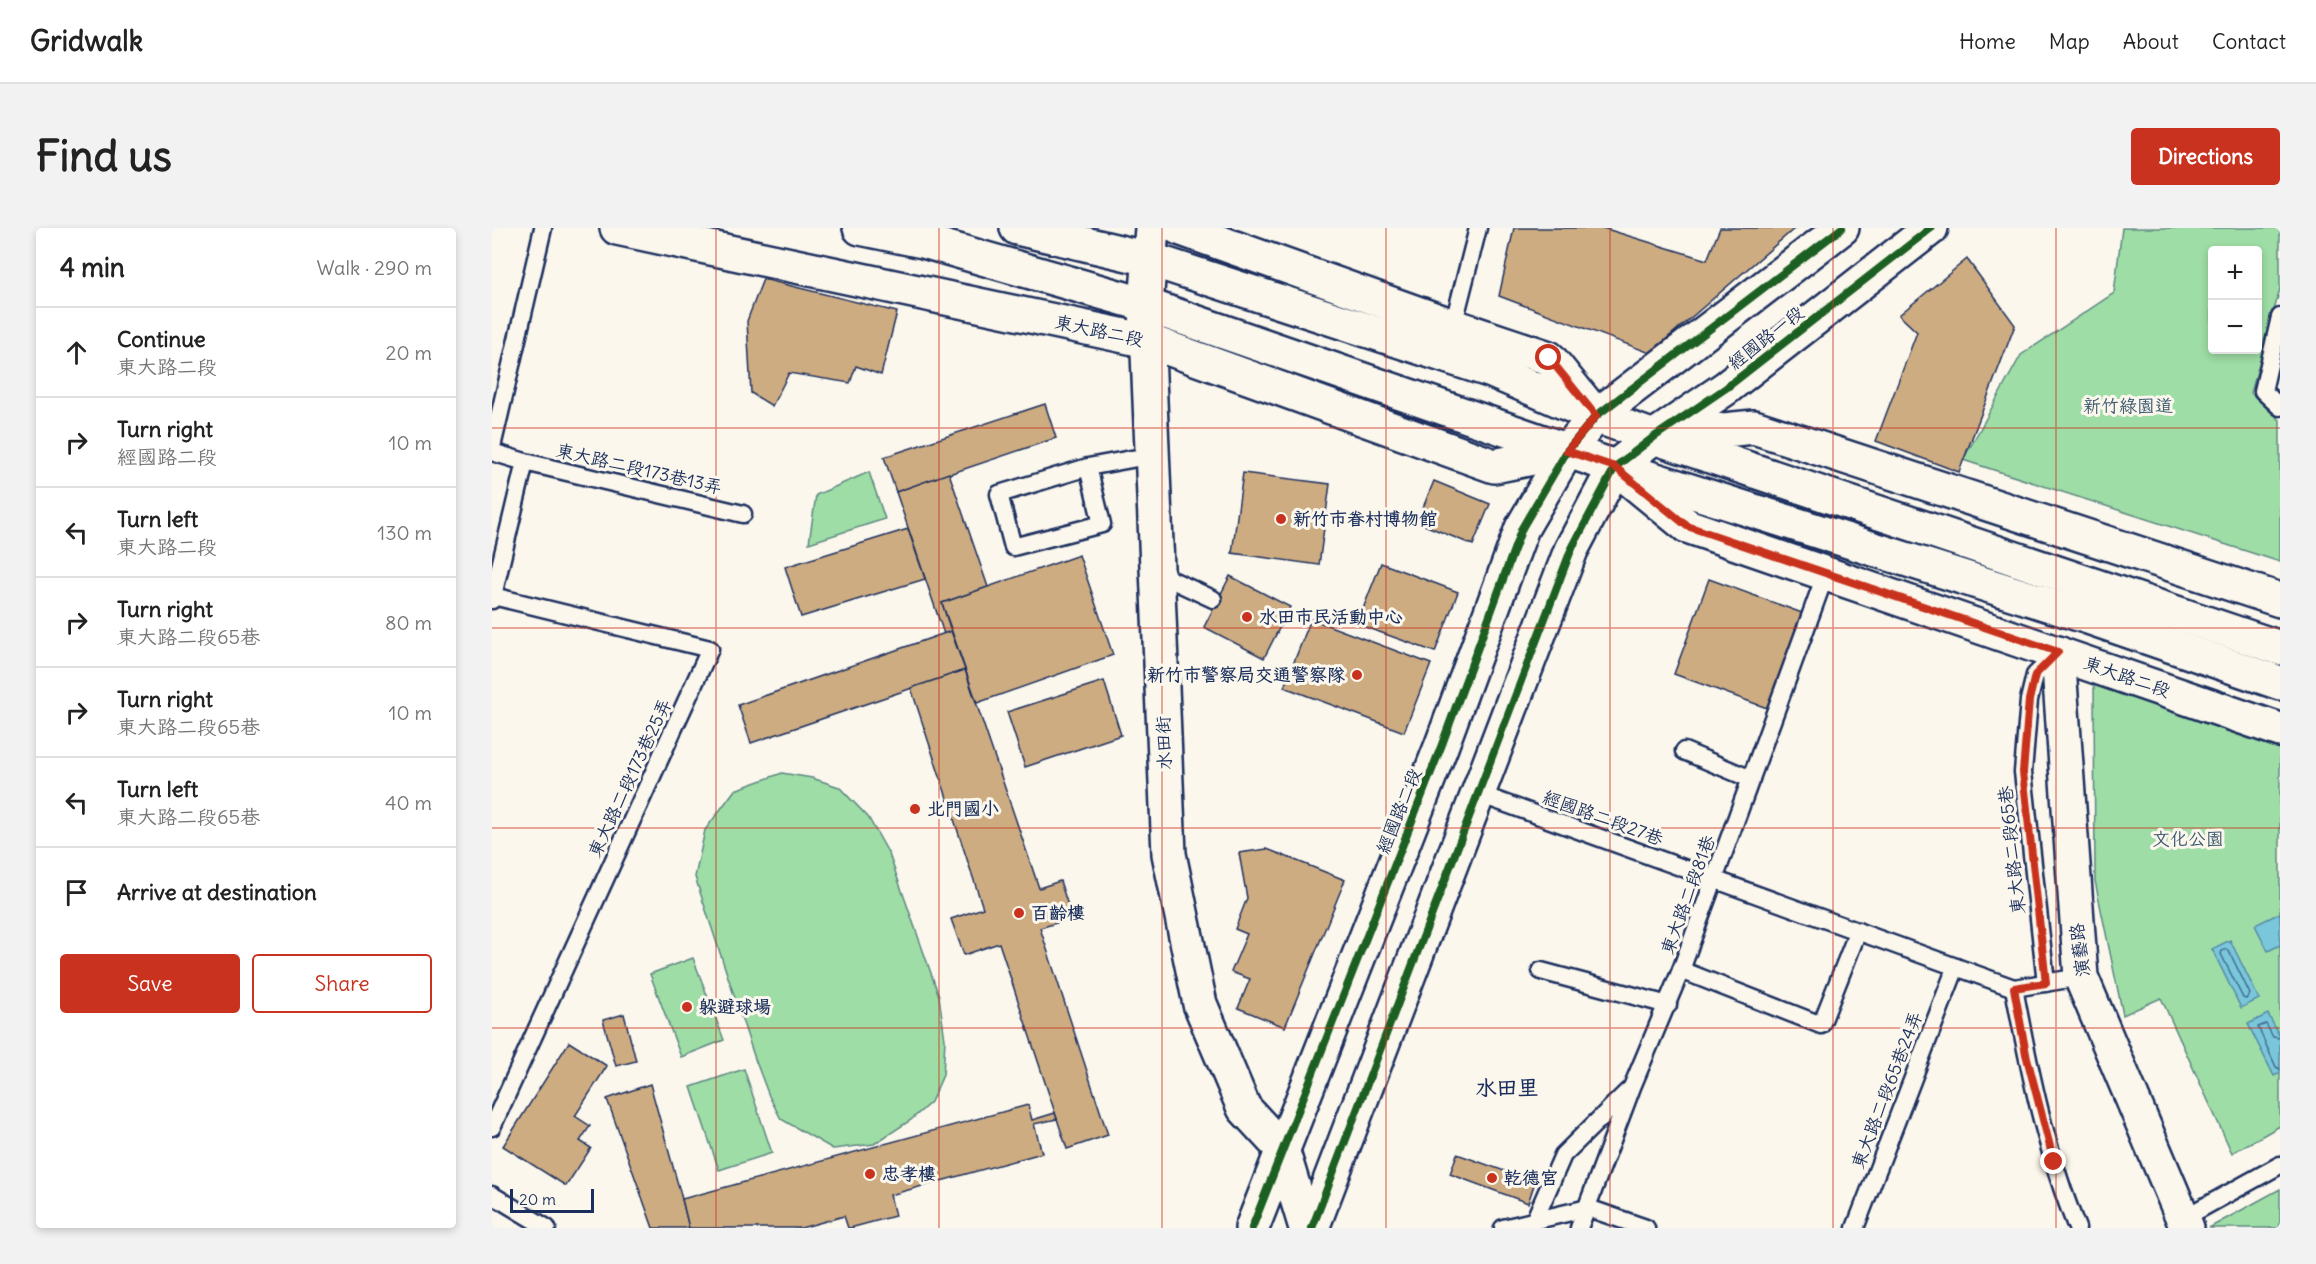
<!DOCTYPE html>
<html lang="en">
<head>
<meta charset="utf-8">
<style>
  :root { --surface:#fff; --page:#f2f2f2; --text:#222; --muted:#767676; --line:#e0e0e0; --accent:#c8321e }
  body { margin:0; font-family:Delius,"LXGW WenKai TC",sans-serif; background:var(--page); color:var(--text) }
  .controls { position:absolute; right:18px; top:18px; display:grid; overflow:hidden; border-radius:6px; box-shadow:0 3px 9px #0003 }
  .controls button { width:54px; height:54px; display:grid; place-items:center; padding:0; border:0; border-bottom:2px solid var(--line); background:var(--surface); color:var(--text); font:30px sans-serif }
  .scale { position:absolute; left:18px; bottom:15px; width:84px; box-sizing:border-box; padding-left:6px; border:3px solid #1b2f5e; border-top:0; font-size:16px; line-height:21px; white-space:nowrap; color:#1b2f5e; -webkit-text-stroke:4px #fbf7ec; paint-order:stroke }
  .stop { position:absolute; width:18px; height:18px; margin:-14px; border:4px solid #c8321e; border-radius:50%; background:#fff }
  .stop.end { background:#c8321e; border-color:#fff; box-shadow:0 2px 6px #0008 }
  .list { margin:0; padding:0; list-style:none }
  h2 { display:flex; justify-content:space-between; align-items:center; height:78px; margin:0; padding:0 24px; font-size:26px }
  h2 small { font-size:20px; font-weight:400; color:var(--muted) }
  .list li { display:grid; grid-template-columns:39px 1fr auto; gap:18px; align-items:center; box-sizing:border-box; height:90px; padding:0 24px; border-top:2px solid var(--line) }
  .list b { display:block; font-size:22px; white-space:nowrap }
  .list p { margin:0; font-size:20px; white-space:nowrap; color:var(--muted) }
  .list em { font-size:20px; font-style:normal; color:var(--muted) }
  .actions { display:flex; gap:12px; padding:18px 24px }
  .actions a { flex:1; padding:14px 0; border:2px solid var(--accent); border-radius:6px; text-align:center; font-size:21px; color:var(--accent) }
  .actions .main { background:var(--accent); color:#fff }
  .icon { flex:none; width:33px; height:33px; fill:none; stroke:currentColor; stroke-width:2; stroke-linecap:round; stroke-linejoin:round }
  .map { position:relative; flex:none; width:1788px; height:1000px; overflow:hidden; border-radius:6px }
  header { display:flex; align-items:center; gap:36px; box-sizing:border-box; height:84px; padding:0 30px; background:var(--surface); border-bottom:2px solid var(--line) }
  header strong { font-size:28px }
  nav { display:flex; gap:33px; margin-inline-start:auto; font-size:21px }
  .intro { display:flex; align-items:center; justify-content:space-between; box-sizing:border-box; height:144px; padding:0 36px }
  h1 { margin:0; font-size:42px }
  .button { padding:15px 27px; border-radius:6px; background:var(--accent); color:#fff; font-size:21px; font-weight:700 }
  main { display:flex; gap:36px; padding:0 36px }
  aside { flex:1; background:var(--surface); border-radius:6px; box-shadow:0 3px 9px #0003 }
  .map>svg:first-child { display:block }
</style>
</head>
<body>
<header>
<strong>Gridwalk</strong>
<nav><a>Home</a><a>Map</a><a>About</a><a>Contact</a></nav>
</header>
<div class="intro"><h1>Find us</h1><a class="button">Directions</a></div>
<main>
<aside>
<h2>4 min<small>Walk · 290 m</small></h2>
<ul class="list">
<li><svg class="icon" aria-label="ahead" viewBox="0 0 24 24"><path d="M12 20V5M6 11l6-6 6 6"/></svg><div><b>Continue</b><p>東大路二段</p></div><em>20 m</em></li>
<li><svg class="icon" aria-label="right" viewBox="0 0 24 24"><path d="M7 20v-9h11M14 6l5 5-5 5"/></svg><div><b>Turn right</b><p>經國路二段</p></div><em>10 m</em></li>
<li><svg class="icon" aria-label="left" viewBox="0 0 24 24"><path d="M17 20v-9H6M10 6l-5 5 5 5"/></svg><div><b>Turn left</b><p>東大路二段</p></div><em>130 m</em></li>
<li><svg class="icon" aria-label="right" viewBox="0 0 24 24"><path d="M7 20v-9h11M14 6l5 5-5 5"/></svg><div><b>Turn right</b><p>東大路二段65巷</p></div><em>80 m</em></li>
<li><svg class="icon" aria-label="right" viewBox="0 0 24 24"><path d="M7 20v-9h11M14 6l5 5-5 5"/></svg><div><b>Turn right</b><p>東大路二段65巷</p></div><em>10 m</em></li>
<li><svg class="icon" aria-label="left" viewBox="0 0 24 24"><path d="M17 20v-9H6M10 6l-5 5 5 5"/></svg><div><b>Turn left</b><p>東大路二段65巷</p></div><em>40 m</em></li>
<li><svg class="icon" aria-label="arrive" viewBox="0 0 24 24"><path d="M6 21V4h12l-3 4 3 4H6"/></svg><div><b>Arrive at destination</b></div></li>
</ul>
<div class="actions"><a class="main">Save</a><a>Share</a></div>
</aside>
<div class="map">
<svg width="1788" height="1000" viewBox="0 0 1788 1000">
  <rect width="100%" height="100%" fill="#fbf7ec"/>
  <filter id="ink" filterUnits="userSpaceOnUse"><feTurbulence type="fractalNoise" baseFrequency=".0167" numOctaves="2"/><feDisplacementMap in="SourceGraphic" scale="12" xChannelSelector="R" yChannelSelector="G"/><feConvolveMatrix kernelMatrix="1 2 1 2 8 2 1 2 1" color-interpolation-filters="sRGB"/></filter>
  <g filter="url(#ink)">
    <g fill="#9edda5" stroke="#5c8682" stroke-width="1.5" fill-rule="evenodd">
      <path d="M1630,0H1788V61L1759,165L1788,192V334L1471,232L1529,127L1622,65ZM1720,22H1766V122H1720Z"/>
      <path d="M377,244L393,291L317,315L324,267Z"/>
      <path d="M1602,457L1788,521V898L1740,925L1669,770L1631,787L1603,653Z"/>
      <path d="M290,545L320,550L347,559L376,589L397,626L447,768L453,812L451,847L439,874L419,892L382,916L341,921L289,891L277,868L263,831L203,649L213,602L243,562Z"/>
      <path d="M201,730L232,812L189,829L158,746Z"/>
      <path d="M252,841L280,925L227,942L199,859Z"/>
      <path d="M1788,961V1000H1717Z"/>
    </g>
    <g fill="#7ac6da" stroke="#548aa8" stroke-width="1.5">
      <path d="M1788,685V717L1776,723L1763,697Z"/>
      <path d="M1738,712L1767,771L1749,780L1720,721Z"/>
      <path d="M1776,786L1788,809V845L1782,848L1756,796Z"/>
    </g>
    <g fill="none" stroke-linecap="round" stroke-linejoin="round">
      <g stroke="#416b90" stroke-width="1.5">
        <path d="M1734,721L1737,723L1758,766L1754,771L1751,770L1729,726L1730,723Z"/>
        <path d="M1788,810L1781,809L1774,796L1766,799L1784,839L1788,841"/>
      </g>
    </g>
    <g fill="#ceac81" stroke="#1b2f5e" stroke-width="1.5">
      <path d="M1022,0H1111L1215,32L1228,0H1303L1158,125L1007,68Z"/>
      <path d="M1475,31L1523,97L1467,244L1384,213L1425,104L1407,87Z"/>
      <path d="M271,51L405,84L389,147L364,138L358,155L297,145L280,178L259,165L255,93Z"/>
      <path d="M553,176L564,210L404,264L392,229Z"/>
      <path d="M457,245L496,359L450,375L459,403L452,406L404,264Z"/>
      <path d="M751,245L838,256L827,337L740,325Z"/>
      <path d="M942,253L998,276L981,317L925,294Z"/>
      <path d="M416,301L433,351L309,389L293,339Z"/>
      <path d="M587,327L621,427L485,475L450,375Z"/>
      <path d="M889,335L966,364L943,424L865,396Z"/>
      <path d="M738,348L798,379L772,430L712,399Z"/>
      <path d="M1217,351L1310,385L1275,480L1182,446Z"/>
      <path d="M819,391L939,436L912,504L792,459Z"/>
      <path d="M459,403L473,442L259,515L246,477Z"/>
      <path d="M473,442L547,660L568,653L580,690L548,700L616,907L575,921L507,715L472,727L459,691L491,680L419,460Z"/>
      <path d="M612,453L629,507L533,539L515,484Z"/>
      <path d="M775,621L853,652L793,799L746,780L758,751L739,744L755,706L743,701L755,670L747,625Z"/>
      <path d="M132,786L144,833L124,838L111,792Z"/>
      <path d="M77,814L115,838L83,888L98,898L88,913L99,920L74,958L11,918Z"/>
      <path d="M158,856L190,971L197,1000H161L115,871Z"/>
      <path d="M536,877L540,892L563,885L565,891L542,896L550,925L398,967L403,988L358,1000H356L352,988L309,1000H197L190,971Z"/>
      <path d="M965,926L1043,954L1036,975L958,946Z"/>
    </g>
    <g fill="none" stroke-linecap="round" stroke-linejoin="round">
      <defs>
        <g id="service">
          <path d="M1788,89L1771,163L1788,179"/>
          <path d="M961,98L986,0"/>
          <path d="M0,219L51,0"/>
          <path d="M0,224L33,234L0,372"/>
          <path d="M33,234L251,286"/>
          <path d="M596,239L610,296L521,319L507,266L596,239L661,227"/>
          <path d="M665,345L721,371"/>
          <path d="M1192,523L1259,551"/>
          <path d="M987,566L1522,760"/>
          <path d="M1189,742L1329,797L1366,703"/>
          <path d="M1049,743L1176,777"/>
          <path d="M1554,755L1531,544L1537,472L1543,447L1566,425"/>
          <path d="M0,899L218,421L1,368"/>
          <path d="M0,967L55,1000"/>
          <path d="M1043,991L1071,927L1136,863"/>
          <path d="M1690,991L1788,937"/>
          <path d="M1011,1000L1096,980L1154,1000"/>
          <path d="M1087,1000L1140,859L1189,742L1334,345"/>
          <path d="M1363,1000L1464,739"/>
          <path d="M1585,1000C1554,924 1537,841 1522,760L1589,749"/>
        </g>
        <g id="minor">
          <path d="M1566,425L1589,749L1695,1000"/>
          <path d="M790,921L814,1000"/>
        </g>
        <g id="tertiary">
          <path d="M125,0L656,113L1002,238L1075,223"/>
          <path d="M660,0L654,77L677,626L708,776L752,880L790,921"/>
          <path d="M687,0L961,98L1057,130L1104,188"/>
          <path d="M1162,209L1262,199L1788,372"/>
          <path d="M1123,239L1195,298L1788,502"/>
        </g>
        <g id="secondary">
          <path d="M368,0L431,13L654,77L1123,239L1596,389L1788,455"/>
          <path d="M525,0L657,31L1000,143L1104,188L1162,209L1788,420"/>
        </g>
        <g id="primary">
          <path d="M760,1000L949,519L1030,300L1075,223L1104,188L1350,0"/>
          <path d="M820,1000L1079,322L1123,239L1162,209L1234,160L1439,0"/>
        </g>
      </defs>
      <use href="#service" stroke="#1b2f5e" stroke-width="21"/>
      <use href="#minor" stroke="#1b2f5e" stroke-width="38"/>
      <use href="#tertiary" stroke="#1b2f5e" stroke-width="38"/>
      <use href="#secondary" stroke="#1b2f5e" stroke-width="38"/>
      <use href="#primary" stroke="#1b2f5e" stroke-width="38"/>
      <use href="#service" stroke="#fbf7ec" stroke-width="16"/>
      <use href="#minor" stroke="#fbf7ec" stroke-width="33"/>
      <use href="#tertiary" stroke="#fbf7ec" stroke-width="33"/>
      <use href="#secondary" stroke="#fbf7ec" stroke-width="33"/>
      <use href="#primary" stroke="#fbf7ec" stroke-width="33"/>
      <defs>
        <g id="cycleway">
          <path d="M760,1000L949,519L1030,300L1075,223L1104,188L1350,0"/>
          <path d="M820,1000L1079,322L1123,239L1162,209L1234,160L1439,0"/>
        </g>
      </defs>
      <use href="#cycleway" stroke="#fbf7ec" stroke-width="11"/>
      <use href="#cycleway" stroke="#1b5e20" stroke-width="8"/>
    </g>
  </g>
  <g fill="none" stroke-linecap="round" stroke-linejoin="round" filter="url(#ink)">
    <path stroke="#c8321e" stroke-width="8" d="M1057,130L1104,188L1075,223L1123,239L1195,298L1566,424L1543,447L1537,472L1531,544L1554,755L1522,760L1534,826L1562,934"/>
  </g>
  <path fill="none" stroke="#c8321e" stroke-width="1.5" stroke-opacity="0.55" d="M224,0V1000M447,0V1000M670,0V1000M894,0V1000M1118,0V1000M1341,0V1000M1564,0V1000M0,200H1788M0,400H1788M0,600H1788M0,800H1788"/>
  <g fill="#c8321e" stroke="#fbf7ec" stroke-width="2">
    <circle cx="789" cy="291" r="6"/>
    <circle cx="755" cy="389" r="6"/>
    <circle cx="865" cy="447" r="6"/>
    <circle cx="423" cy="581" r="6"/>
    <circle cx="527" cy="685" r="6"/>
    <circle cx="195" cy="779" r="6"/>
    <circle cx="378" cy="946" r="6"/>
    <circle cx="1000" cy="950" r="6"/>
  </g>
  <g text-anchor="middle" stroke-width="6" stroke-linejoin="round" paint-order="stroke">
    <g font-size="18" fill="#1b2f5e" stroke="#fbf7ec">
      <text transform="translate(607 103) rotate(12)" y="6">東大路二段</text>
      <text transform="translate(1274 110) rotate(-38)" y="6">經國路一段</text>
      <text transform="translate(147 241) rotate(13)" y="6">東大路二段173巷13弄</text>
      <text transform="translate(1635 449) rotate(19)" y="6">東大路二段</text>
      <text transform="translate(672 515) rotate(-92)" y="6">水田街</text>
      <text transform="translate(138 550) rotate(-65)" y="6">東大路二段173巷25弄</text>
      <text transform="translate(907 583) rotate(-68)" y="6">經國路二段</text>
      <text transform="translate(1111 590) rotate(20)" y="6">經國路二段27巷</text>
      <text transform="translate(1520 622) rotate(-96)" y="6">東大路二段65巷</text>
      <text transform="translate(1196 667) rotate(-70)" y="6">東大路二段81巷</text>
      <text transform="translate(1588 722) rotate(-97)" y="6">演藝路</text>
      <text transform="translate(1395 862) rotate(-69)" y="6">東大路二段65巷24弄</text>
    </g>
    <g font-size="18" fill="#3c5a70" stroke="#fbf7ec">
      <text x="1636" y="184">新竹綠園道</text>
      <text x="1696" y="617">文化公園</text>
    </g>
    <g font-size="18" font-weight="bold" fill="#1b2f5e" stroke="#fbf7ec" text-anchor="start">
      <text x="801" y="297">新竹市眷村博物館</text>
      <text x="767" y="395">水田市民活動中心</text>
      <text x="853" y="453" text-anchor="end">新竹市警察局交通警察隊</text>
      <text x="435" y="587">北門國小</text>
      <text x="539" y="691">百齡樓</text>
      <text x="207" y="785">躲避球場</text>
      <text x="390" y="952">忠孝樓</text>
      <text x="1012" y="956">乾德宮</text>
    </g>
    <g font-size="21" font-weight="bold" fill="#1b2f5e" stroke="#fbf7ec">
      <text x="1015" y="867">水田里</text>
    </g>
  </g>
</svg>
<div class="controls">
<button>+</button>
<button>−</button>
</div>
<div class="scale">20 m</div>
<div class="stop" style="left:1057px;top:130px"></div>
<div class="stop end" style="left:1562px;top:934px"></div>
</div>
</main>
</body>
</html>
